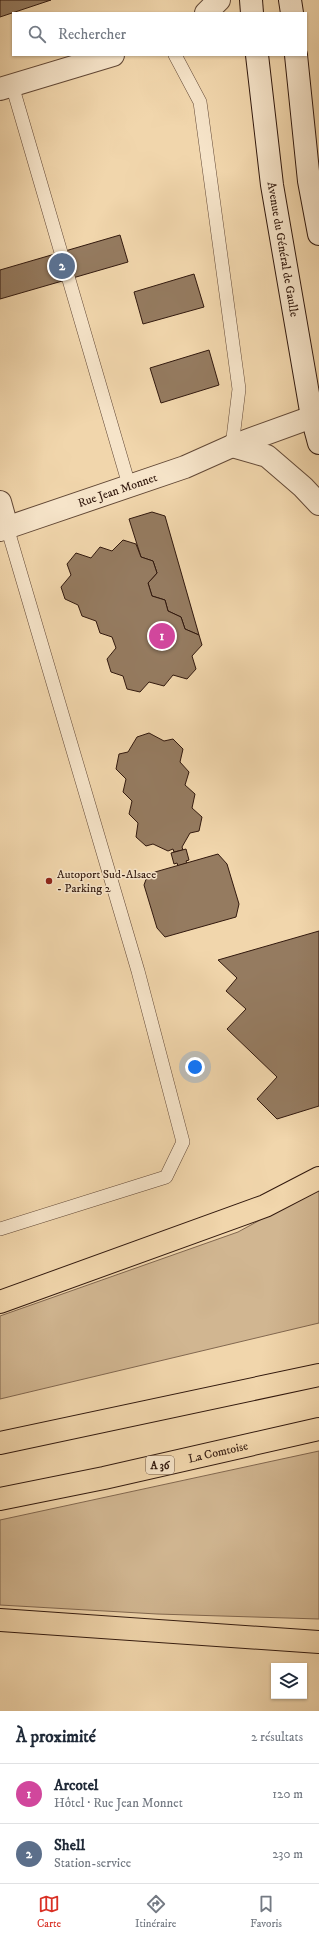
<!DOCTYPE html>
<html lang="fr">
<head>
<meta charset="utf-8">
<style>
  :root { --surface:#fff; --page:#f2f2f3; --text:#1f2937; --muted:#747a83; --line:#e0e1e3; --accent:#d93025 }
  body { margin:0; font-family:"IM FELL DW Pica",serif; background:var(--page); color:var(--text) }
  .controls { position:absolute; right:12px; bottom:12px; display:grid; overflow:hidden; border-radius:0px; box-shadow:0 1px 3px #0004 }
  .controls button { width:36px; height:36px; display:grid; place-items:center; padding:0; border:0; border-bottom:1px solid var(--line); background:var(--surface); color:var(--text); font:20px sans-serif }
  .you { position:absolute; left:195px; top:1067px; width:14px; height:14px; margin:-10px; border:3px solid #fff; border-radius:50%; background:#1a73e8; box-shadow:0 0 0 6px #1a73e833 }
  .badge { display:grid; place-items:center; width:26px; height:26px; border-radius:50%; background:var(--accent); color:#fff; font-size:13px; font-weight:700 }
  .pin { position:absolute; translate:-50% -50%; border:2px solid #fff; box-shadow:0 1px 4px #0006 }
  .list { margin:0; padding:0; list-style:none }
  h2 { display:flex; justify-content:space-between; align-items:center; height:52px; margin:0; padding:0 16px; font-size:17px }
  h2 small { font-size:13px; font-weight:400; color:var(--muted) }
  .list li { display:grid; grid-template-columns:26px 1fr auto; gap:12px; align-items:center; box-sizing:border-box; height:60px; padding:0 16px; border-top:1px solid var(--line) }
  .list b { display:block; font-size:15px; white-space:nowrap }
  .list p { margin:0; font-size:13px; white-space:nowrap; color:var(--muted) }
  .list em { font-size:13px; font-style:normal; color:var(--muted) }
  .icon { flex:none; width:22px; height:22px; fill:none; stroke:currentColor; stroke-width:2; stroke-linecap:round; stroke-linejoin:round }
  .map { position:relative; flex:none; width:319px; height:1711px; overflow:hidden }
  .search { position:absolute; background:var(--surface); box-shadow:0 1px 3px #0004; left:12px; right:12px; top:12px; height:44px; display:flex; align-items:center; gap:10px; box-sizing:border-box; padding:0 14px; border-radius:0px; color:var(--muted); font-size:15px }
  .sheet { height:172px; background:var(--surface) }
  nav { display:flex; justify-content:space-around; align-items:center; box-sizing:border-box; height:56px; border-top:1px solid var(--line); background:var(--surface); font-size:11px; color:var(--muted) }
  nav a { display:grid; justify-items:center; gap:2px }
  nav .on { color:var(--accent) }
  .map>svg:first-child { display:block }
</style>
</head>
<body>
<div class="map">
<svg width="319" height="1711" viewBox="0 0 319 1711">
  <rect width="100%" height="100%" fill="#f1d6ac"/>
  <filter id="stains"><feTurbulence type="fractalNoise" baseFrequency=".005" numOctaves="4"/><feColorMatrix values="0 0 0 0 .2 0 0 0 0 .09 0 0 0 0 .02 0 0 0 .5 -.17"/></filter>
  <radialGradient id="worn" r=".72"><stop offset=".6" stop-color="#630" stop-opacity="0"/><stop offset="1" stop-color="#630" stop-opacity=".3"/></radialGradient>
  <g fill="#d1b691" stroke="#826850">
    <path d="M319,1188V1323L0,1399V1316L238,1232Z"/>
    <path d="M319,1451V1619L157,1614L0,1605V1520Z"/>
  </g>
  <g fill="#957b60" stroke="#32190e">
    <path d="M0,0H51L0,17Z"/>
    <path d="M120,235L128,262L0,299V270Z"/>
    <path d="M194,274L204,307L143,324L134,292Z"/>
    <path d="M209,350L219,385L161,403L150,368Z"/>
    <path d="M152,512L165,516L199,635L185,629L181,617L168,611L165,600L152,596L148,583L157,573L153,561L141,557L129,519Z"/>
    <path d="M123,540L136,544L141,557L153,561L157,573L148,583L152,596L165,600L168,611L181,617L185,629L199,635L202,645L192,656L196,669L187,679L173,675L164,686L149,682L140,692L127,689L123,676L111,672L107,659L116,648L112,637L100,633L96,621L82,616L78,605L65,599L61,587L71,575L67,564L76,553L91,558L100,547L112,551Z"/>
    <path d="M149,733L164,741L173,739L183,749L180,762L189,772L185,785L195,794L192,808L202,817L199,831L190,833L182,847L183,850L174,852L173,849L168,851L153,844L146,846L136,837L138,823L129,814L132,801L123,792L126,779L116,769L119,754L128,752L137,737Z"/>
    <path d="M186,849L189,860L186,861L187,863L178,866L177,863L174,864L171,853Z"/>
    <path d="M218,854L227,864L239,904L236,917L165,937L157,928L144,885L148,874Z"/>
    <path d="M319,931V1106L277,1119L257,1099L277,1077L227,1029L246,1009L226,991L237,978L218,960Z"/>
  </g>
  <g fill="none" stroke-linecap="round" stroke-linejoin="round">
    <defs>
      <g id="lane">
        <path d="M175,55L200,102L239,389L232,446"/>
        <path d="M12,85L129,485"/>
        <path d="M0,1229L166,1177L183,1142L138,971L7,527"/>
      </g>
      <g id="street">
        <path d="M206,13L219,0"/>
        <path d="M0,89L113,55"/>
        <path d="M232,446L267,456L303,487L319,504"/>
        <path d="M0,502L7,527"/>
        <path id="s1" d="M0,530L185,467L232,446L312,417L319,411"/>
      </g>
      <g id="secondary">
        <path d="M251,0L252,13"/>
        <path d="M290,0L292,13"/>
        <path id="s2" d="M257,55L272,185L312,417L319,443"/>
        <path d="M296,55L309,181L319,234"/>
      </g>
      <g id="highway">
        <path d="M0,1302L265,1206L319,1178"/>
        <path d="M0,1443L319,1375"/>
        <path id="s3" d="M0,1499L104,1478L319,1429"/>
        <path d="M0,1620L319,1642"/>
      </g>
    </defs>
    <use href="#lane" stroke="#624836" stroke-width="14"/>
    <use href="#street" stroke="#624836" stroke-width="24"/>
    <use href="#secondary" stroke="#32190e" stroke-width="24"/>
    <use href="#highway" stroke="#32190e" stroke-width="24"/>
    <use href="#lane" stroke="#f6e4c9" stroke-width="13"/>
    <use href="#street" stroke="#f6e4c9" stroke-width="22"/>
    <use href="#secondary" stroke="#f6e4c9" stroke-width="22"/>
    <use href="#highway" stroke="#f1d6ac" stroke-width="22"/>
  </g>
  <circle fill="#8f2418" stroke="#f6e4c9" stroke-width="1.5" cx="49" cy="881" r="4"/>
  <g text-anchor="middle" stroke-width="3" stroke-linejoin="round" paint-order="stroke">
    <rect fill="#f6e4c9" stroke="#6d5646" stroke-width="1" x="146" y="1456" width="28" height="18" rx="3"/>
    <g font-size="11" font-weight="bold" fill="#32190e">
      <text x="160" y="1469">A 36</text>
    </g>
    <g font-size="12" fill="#32190e" stroke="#f6e4c9">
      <text dy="4" stroke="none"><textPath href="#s2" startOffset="196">Avenue du Général de Gaulle</textPath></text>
      <text dy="4" stroke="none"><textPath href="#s1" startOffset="124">Rue Jean Monnet</textPath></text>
      <text dy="4" stroke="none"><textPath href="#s3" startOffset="223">La Comtoise</textPath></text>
    </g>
    <g font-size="12" fill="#32190e" stroke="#f6e4c9" text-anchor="start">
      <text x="57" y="878">Autoport Sud-Alsace<tspan x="57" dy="14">- Parking 2</tspan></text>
    </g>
  </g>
  <rect width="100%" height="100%" filter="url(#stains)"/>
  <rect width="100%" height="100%" fill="url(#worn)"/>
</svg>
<div class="controls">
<button><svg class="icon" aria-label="layers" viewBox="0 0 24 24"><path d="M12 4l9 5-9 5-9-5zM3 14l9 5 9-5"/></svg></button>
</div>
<div class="you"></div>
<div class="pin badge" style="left:162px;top:636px;background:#d1479c">1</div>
<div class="pin badge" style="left:62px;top:266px;background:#5c6f8a">2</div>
<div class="search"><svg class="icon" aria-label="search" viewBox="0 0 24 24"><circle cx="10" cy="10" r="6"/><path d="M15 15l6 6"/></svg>Rechercher</div>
</div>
<section class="sheet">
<h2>À proximité<small>2 résultats</small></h2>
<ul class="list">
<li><span class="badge" style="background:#d1479c">1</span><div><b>Arcotel</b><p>Hôtel · Rue Jean Monnet</p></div><em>120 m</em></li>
<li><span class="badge" style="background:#5c6f8a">2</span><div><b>Shell</b><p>Station-service</p></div><em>230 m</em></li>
</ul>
</section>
<nav>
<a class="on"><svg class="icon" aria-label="map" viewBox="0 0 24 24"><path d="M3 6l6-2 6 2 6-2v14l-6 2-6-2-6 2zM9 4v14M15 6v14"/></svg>Carte</a>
<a><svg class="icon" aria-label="directions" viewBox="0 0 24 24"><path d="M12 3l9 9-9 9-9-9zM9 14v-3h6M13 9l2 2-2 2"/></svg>Itinéraire</a>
<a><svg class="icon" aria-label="saved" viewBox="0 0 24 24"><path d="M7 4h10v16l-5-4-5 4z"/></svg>Favoris</a>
</nav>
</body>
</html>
